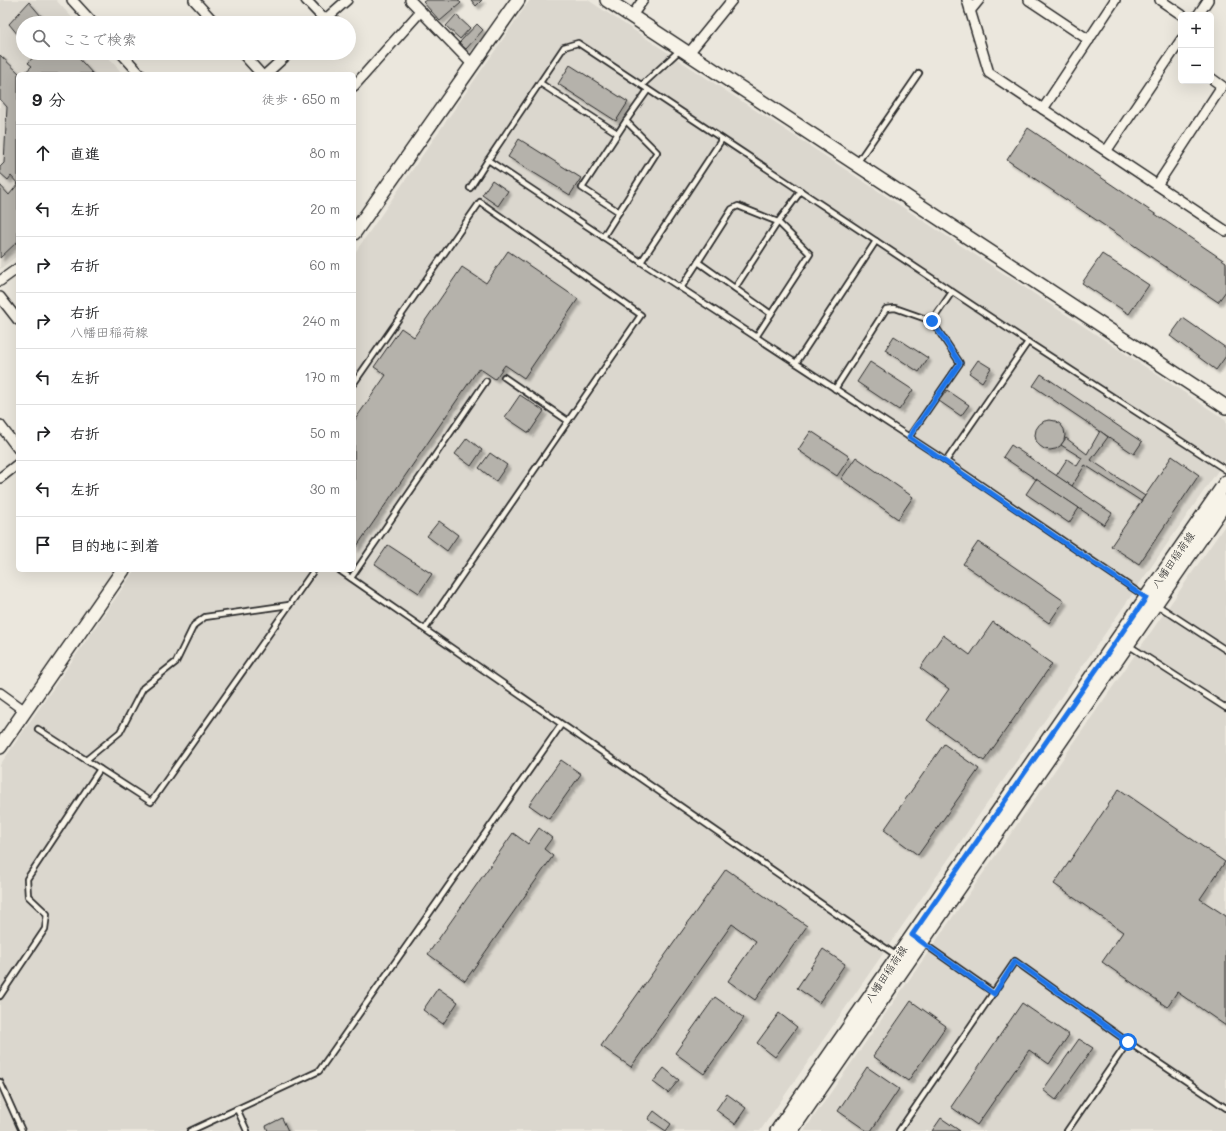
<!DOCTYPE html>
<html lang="ja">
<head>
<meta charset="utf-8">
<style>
  :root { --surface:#fff; --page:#f6f6f6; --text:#202124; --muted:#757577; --line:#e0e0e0 }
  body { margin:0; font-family:Mali,"Klee One",sans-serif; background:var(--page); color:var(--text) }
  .controls { position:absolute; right:12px; top:12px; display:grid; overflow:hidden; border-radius:6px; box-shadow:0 4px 16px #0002 }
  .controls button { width:36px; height:36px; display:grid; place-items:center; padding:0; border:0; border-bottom:1px solid var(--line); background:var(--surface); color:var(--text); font:20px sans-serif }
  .stop { position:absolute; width:12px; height:12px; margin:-9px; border:3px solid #1a73e8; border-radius:50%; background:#fff }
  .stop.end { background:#1a73e8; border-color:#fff; box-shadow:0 1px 4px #0008 }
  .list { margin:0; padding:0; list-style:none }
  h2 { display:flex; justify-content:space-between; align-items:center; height:52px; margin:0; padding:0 16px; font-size:17px }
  h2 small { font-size:13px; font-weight:400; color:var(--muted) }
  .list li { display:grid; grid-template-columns:26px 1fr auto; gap:12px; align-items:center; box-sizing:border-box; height:56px; padding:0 16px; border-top:1px solid var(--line) }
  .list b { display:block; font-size:15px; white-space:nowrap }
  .list p { margin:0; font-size:13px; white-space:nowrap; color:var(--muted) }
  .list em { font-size:13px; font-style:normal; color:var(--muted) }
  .icon { flex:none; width:22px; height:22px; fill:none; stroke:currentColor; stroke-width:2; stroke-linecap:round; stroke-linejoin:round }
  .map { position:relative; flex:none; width:1226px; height:1131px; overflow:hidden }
  .search { position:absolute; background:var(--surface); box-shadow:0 4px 16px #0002; left:16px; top:16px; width:340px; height:44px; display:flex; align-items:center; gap:10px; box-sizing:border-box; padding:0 14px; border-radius:22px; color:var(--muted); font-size:15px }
  .panel { position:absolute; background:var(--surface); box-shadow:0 4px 16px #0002; left:16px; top:72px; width:340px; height:500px; border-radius:6px }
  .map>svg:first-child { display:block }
</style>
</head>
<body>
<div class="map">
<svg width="1226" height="1131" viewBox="0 0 1226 1131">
  <defs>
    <filter id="shadow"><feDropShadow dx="3.5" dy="3.5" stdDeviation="1" flood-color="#0004"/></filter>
  </defs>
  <rect width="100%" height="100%" fill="#ebe7dd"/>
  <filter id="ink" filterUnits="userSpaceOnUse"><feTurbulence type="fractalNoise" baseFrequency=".025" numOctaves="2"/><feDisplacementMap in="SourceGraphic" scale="8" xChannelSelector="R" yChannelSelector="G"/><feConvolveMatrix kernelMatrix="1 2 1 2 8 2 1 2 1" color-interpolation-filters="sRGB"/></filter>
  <g filter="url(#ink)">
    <g fill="#dbd7ce">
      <path d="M0,0H56L77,23H23V53H104L123,74H18V255L0,269Z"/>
      <path d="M530,0H588L1226,420V459L760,1131H0V765L135,570H354V254Z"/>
      <path d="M1226,524V1131H804Z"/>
    </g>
    <g fill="#b5b2ab" stroke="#2b2b2b" filter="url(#shadow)">
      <path d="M426,0H458L461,3L440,21L423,2Z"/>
      <path d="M471,0H482L476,6Z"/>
      <path d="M29,2L47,23H23V41L9,24Z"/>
      <path d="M456,15L470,28L460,39L446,26Z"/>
      <path d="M477,24L483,30L466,49L459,43Z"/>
      <path d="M34,53H74L93,74H23L32,66L28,63L35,55Z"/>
      <path d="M0,55L20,74H18V241L0,258V185L9,195L18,184L11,176L8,180L0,173V167L4,163L7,107L0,99Z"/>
      <path d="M570,65L628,102L616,121L558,84Z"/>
      <path d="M1028,128L1226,262V291L1218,302L1007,160Z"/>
      <path d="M519,139L581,178L570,195L508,157Z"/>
      <path d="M492,180L508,191L498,206L482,195Z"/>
      <path d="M508,251L578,299L524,378L505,365L495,379L479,368L355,549L354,421L386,375L374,367L401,328L414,337L462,267L486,283Z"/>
      <path d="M1102,254L1149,285L1129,314L1082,283Z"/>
      <path d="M1183,318L1226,348V356L1216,370L1170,336Z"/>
      <path d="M894,336L928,358L919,372L885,350Z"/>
      <path d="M978,360L991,368L982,382L969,373Z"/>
      <path d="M870,362L913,390L899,410L857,382Z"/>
      <path d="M1041,374L1142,442L1134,454L1033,386Z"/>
      <path d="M947,390L969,405L961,416L939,401Z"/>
      <path d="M520,395L544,411L529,433L505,417Z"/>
      <circle cx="1050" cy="435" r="15"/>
      <path d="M811,431L850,457L837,476L798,450Z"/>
      <path d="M1100,431L1108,437L1091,460L1145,496L1141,501L1085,465L1072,486L1056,476L1067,459L1077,466L1082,458L1061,445L1066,438L1087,454Z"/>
      <path d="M467,438L482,450L471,466L455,454Z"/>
      <path d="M1011,445L1112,513L1104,525L1003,457Z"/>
      <path d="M490,453L507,465L496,481L479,468Z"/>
      <path d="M1172,456L1199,475L1139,564L1111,546Z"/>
      <path d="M856,457L913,497L898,519L841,479Z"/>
      <path d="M1036,479L1079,508L1069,523L1026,494Z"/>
      <path d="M439,521L458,535L447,551L427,536Z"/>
      <path d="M978,542L1064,601L1049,623L963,564Z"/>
      <path d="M388,545L432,574L419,593L375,564Z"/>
      <path d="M993,622L1052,664L984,761L927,720L949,689L920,668L943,635L970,655Z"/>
      <path d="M944,744L979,769L918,855L884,830Z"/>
      <path d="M561,760L581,774L549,819L529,805Z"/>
      <path d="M1119,789L1225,862L1200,899L1226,916V1026L1177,992L1167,1007L1102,962L1123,932L1054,884Z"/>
      <path d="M539,828L552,838L544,849L553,856L465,981L428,954L513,833L528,844Z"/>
      <path d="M726,869L807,926L755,1000L728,981L756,941L732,924L631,1067L601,1046Z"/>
      <path d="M823,949L845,964L819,1003L797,988Z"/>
      <path d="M438,988L458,1002L443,1024L423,1010Z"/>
      <path d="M715,997L744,1018L704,1074L675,1053Z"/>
      <path d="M911,1001L946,1026L908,1081L873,1056Z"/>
      <path d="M1022,1003L1069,1035L1049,1064L1029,1050L977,1125L951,1107Z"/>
      <path d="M779,1013L797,1027L775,1057L757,1043Z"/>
      <path d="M1079,1039L1093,1048L1056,1100L1043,1090Z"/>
      <path d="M867,1067L899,1089L871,1131H867L838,1111Z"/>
      <path d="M664,1068L679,1080L668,1093L653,1082Z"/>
      <path d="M727,1094L746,1108L735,1124L716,1110Z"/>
      <path d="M654,1111L671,1124L666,1131L648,1119Z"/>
      <path d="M282,1118L288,1131H268L266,1126Z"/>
      <path d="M941,1118L960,1131H932Z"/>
    </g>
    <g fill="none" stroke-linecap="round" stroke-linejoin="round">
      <defs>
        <g id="lane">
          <path d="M540,83L617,133"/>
          <path d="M642,85L680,50"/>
          <path d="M722,139L641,262L946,461L1144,596"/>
          <path d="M488,160L564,47L578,43L1028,342L1226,470"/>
          <path d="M857,163L919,73"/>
          <path d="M470,188L488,160L641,262"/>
          <path d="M619,212L582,188L626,121"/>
          <path d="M603,237L657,152L626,121L648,90"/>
          <path d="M698,262L732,209L738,206L778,222L735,288"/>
          <path d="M681,288L698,262L771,314"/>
          <path d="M756,337L810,254L778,222L801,191"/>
          <path d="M796,363L876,241"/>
          <path d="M504,377L568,421"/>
          <path d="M354,383L480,202L641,315L425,629"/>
          <path d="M835,389L886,309L895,308L932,321"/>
          <path d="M909,437L960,363L932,321L952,292"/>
          <path d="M946,461L1028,342"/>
          <path d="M339,570L897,956"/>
          <path d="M351,578L486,381"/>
          <path d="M1157,605L1226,650"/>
          <path d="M1128,645L1226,708"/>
          <path d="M38,729L151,802L314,570"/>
          <path d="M86,760L120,732L143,688L176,662L194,625L205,617L289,605"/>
          <path d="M923,943L994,993"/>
          <path d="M0,996L45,929L47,914L28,896L27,879L100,769"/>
          <path d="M0,1082L22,1131"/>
          <path d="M237,1109L247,1131"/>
          <path d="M190,1131L319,1071L561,725"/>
          <path d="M899,1131L1015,961L1128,1042L1226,1108"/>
          <path d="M1067,1131L1128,1042"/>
        </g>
        <g id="street">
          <path d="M72,0L93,23"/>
          <path d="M194,0L215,23"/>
          <path d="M306,0L325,20"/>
          <path d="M410,0L473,65"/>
          <path d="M967,0L989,73L1226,231"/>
          <path d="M1029,0L1089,40"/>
          <path d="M1160,0L1182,15"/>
          <path d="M970,11L979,0"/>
          <path d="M1198,15L1208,0"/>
          <path d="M631,17L643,0"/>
          <path d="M321,23L347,0"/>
          <path d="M121,53L140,74"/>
          <path d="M242,53L261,74"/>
          <path d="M689,53L732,0"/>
          <path d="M266,74L289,53"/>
          <path d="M354,86L421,11"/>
          <path d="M1043,109L1115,0"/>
          <path d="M1107,150L1181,40"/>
          <path d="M1157,185L1222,86L1211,78"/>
          <path d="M0,281L18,268"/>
          <path d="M0,297L18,320"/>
          <path d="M0,425L18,449"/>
          <path d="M0,478L18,464"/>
          <path d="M0,693L25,711"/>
        </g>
        <g id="secondary">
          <path d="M607,0L1226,407"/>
          <path d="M354,233L518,0"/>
          <path d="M0,747L123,570"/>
          <path d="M777,1131L1226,482"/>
          <path d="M791,1131L1226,502"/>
        </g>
      </defs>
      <use href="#lane" stroke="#2b2b2b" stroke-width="8"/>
      <use href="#street" stroke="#2b2b2b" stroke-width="12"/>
      <use href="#secondary" stroke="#2b2b2b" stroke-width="16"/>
      <use href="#lane" stroke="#f7f3e8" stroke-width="4.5"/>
      <use href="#street" stroke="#f7f3e8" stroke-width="9"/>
      <use href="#secondary" stroke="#f7f3e8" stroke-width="13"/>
    </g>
  </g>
  <g fill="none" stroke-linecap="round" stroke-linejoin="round" filter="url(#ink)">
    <path stroke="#1a73e8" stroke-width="5" d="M932,321L960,363L909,437L1146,598L912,935L994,994L1015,961L1128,1042"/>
  </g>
  <g text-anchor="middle" stroke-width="3" stroke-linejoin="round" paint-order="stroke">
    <g font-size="11" fill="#2b2b2b" stroke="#f7f3e8">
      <text transform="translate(1173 560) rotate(-55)" y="4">八幡田稲荷線</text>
      <text transform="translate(886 974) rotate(-56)" y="4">八幡田稲荷線</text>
    </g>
  </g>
</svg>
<div class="controls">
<button>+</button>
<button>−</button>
</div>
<div class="stop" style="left:1128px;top:1042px"></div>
<div class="stop end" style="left:932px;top:321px"></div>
<div class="search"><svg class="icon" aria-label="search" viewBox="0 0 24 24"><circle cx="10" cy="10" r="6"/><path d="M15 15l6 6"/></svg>ここで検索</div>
<section class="panel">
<h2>9 分<small>徒歩 · 650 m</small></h2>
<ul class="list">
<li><svg class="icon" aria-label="ahead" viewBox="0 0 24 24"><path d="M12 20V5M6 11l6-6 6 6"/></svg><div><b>直進</b></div><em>80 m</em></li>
<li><svg class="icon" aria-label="left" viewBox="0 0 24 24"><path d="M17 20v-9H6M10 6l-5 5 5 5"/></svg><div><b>左折</b></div><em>20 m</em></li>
<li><svg class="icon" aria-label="right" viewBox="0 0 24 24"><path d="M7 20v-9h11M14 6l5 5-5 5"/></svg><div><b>右折</b></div><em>60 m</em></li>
<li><svg class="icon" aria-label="right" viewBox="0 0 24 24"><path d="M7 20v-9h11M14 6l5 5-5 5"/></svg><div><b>右折</b><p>八幡田稲荷線</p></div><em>240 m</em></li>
<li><svg class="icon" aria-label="left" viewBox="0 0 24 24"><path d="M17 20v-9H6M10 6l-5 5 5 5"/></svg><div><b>左折</b></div><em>170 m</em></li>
<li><svg class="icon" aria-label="right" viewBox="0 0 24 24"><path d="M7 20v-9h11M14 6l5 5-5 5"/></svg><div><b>右折</b></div><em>50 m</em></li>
<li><svg class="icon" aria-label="left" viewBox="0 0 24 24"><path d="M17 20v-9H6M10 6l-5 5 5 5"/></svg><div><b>左折</b></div><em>30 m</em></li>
<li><svg class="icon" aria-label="arrive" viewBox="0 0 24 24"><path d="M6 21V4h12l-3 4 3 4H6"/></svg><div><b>目的地に到着</b></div></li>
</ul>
</section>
</div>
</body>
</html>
